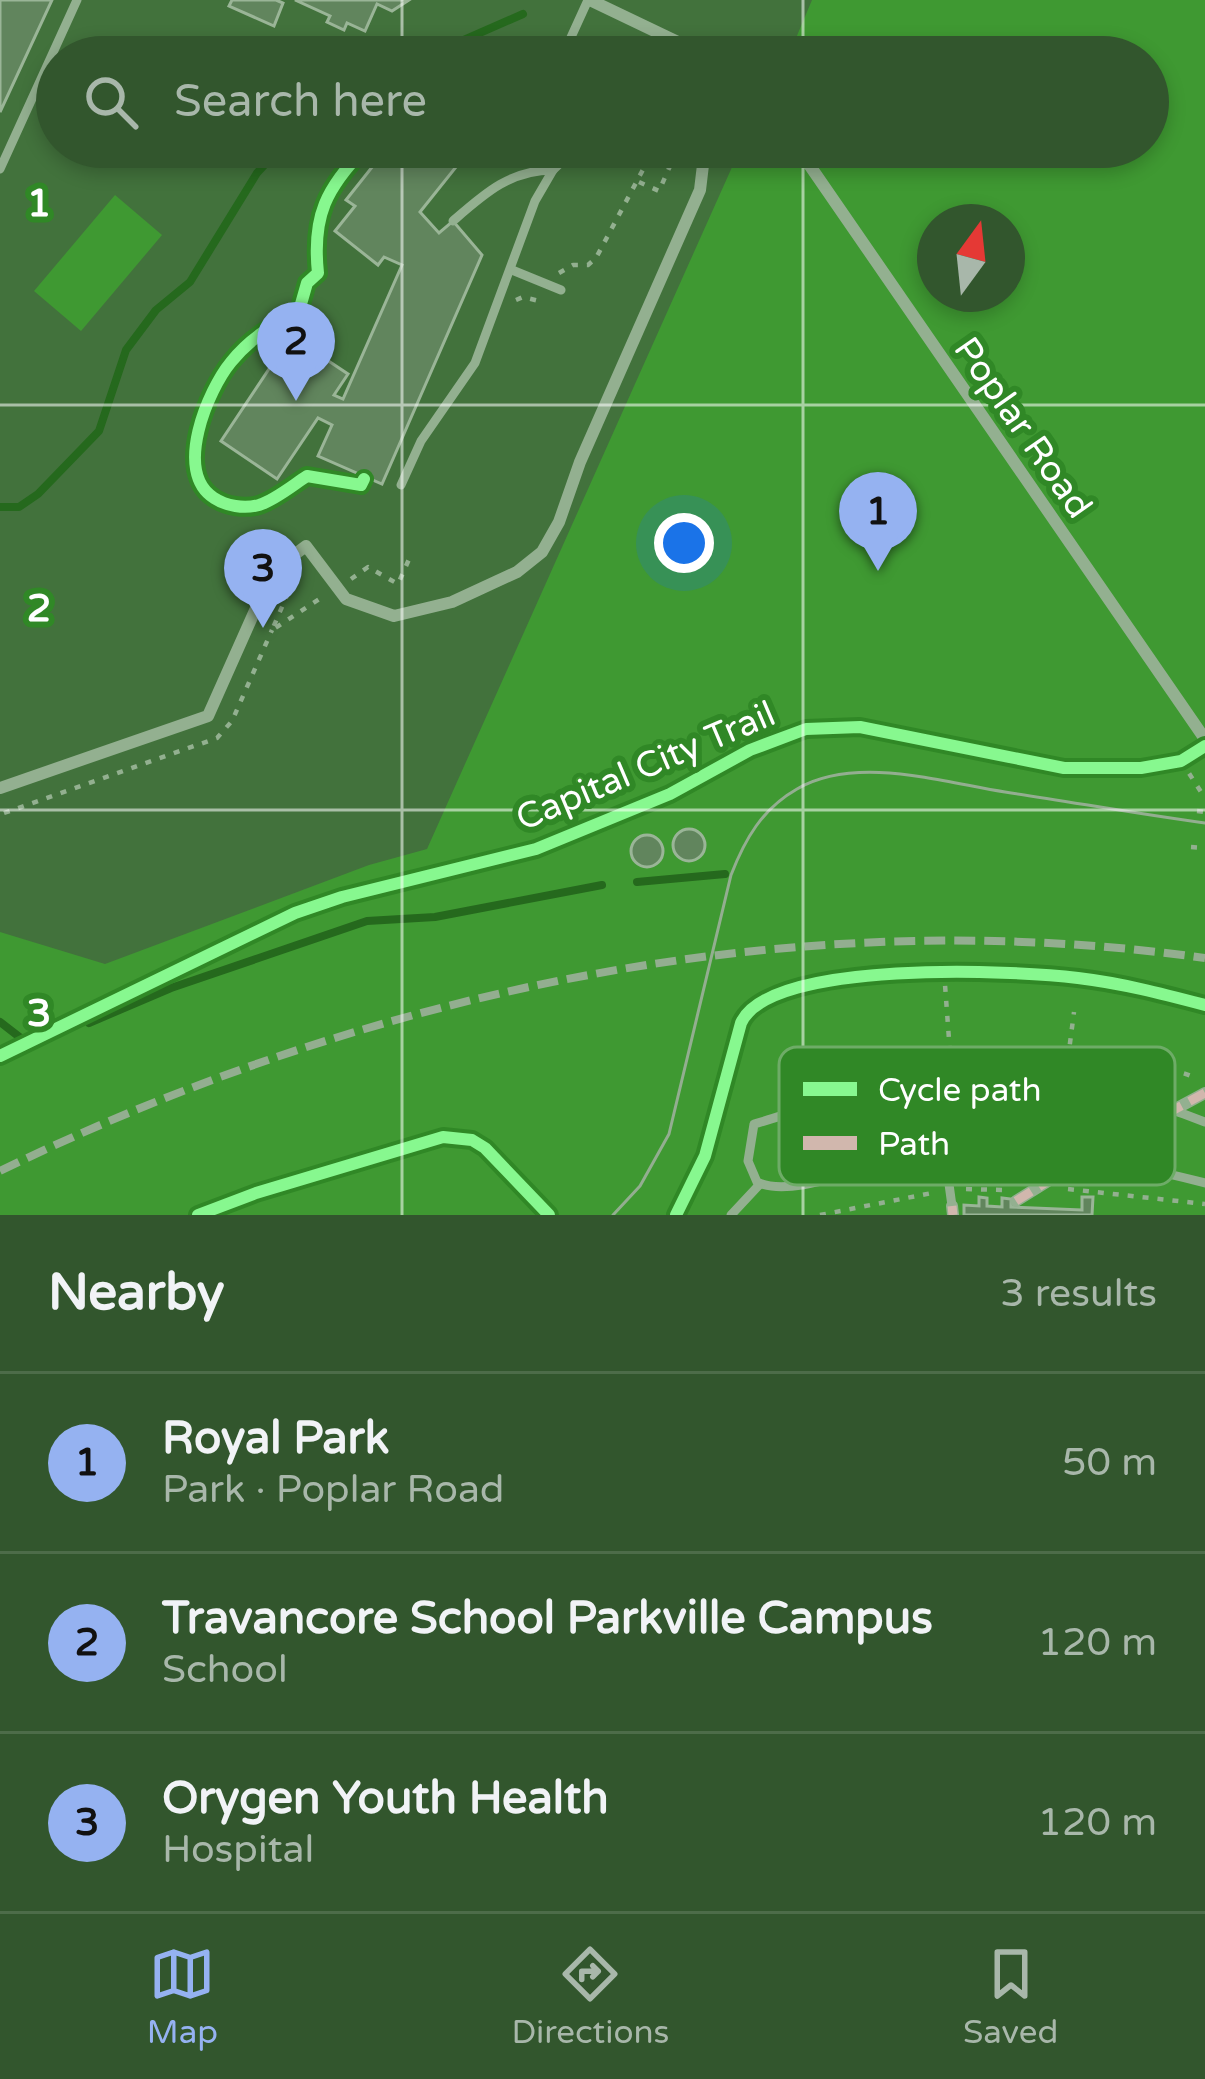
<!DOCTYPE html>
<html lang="en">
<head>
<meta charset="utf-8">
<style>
  :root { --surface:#32562d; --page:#3d5f39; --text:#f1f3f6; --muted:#a8b7aa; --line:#4d6c49; --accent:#95b2f1 }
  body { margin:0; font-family:"Varela Round",sans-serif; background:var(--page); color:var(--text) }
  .compass { position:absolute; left:917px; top:204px; width:108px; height:108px; border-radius:50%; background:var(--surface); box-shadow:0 6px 18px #0003; rotate:15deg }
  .you { position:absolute; left:684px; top:543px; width:42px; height:42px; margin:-30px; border:9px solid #fff; border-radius:50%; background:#1a73e8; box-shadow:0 0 0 18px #1a73e833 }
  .badge { display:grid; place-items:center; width:78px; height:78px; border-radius:50%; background:var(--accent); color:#111; font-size:39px; font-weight:700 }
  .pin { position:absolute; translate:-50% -99px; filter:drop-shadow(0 3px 6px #0008) }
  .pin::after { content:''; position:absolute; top:63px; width:42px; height:36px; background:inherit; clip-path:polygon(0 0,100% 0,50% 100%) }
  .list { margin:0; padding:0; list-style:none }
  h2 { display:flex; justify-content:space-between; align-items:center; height:156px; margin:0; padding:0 48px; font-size:51px }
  h2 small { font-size:39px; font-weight:400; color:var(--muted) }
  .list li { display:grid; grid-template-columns:78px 1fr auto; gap:36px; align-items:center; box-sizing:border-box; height:180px; padding:0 48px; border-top:3px solid var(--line) }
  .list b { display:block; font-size:45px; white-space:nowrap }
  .list p { margin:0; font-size:39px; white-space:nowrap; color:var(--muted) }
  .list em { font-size:39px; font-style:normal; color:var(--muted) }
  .icon { flex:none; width:66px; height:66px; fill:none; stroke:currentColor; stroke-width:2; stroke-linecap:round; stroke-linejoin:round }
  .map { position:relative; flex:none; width:1205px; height:1215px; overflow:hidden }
  .search { position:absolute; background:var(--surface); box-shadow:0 6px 18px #0003; left:36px; right:36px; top:36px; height:132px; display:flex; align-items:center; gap:30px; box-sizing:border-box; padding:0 42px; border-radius:66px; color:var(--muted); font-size:45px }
  .sheet { height:696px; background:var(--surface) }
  nav { display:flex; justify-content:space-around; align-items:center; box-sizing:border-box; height:168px; border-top:3px solid var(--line); background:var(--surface); font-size:33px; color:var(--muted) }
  nav a { display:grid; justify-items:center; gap:6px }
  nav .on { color:var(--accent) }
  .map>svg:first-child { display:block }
</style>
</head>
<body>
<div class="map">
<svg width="1205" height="1215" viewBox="0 0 1205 1215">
  <rect width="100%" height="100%" fill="#42723c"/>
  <g fill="#3f9932" fill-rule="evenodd">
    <path d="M812,0H1205V1215H0V932L105,964L369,865L427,849L741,147H1148V57H788ZM935,222H1007V294H935Z"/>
    <path d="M115,195L162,235L81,331L34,291Z"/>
  </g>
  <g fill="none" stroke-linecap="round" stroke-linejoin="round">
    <g stroke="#25691d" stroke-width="8">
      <path d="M425,57L523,14"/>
      <path d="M0,507H19L38,494L99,431L126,350L156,310L190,282L257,173L281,147"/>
      <path d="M637,882L725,874"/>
      <path d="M0,1022L22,1039"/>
      <path d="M89,1023L171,988L367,921L435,917L602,885"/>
    </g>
  </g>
  <g fill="#61855d" stroke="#9ab597" stroke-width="3">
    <path d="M0,0H52L0,112Z"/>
    <path d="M232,0H276L283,3L274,26L229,6Z"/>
    <path d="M295,0H409L392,11L377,4L365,31L347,23L344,30L327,22L330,16Z"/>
    <path d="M388,147H472L420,212L439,233L453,221L482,255L382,484L318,456L332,425L318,418L277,479L221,441L291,336L348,374L334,395L343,399L402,265L384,257L378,265L335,231L355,206L346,200Z"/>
    <circle cx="689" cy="845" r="16"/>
    <circle cx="647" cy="851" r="16"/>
    <path d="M979,1197L987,1198V1206L1002,1207V1198L1011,1199V1207L1082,1210V1197H1093L1092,1215H964V1205L979,1206Z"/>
  </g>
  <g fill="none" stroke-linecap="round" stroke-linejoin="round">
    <g stroke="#93b090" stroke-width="4.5" stroke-dasharray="6 9" stroke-linecap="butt">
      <path d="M639,182L659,191L670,166L685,152"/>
      <path d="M559,273L573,265H588L596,258L655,147"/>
      <path d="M516,300L523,297L539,301L543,297"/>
      <path d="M294,579L272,630L321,598"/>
      <path d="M351,579L368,567L398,584L410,557"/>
      <path d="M1181,761L1205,798"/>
      <path d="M1197,811L1205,812"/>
      <path d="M4,813L217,738L232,721L272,630"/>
      <path d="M1191,847L1205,848"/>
      <path d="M944,971L951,1067"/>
      <path d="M1066,1074L1074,1012"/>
      <path d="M797,1077C908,1054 1020,1044 1132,1064C1153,1067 1177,1069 1196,1078"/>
      <path d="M783,1156L905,1128L1020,1121"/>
      <path d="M966,1189L1002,1190"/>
      <path d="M1068,1189L1205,1204"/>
      <path d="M820,1215L937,1192"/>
    </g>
    <g stroke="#93b090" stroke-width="9">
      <path d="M562,57L588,0"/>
      <path d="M0,169L77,0"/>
      <path d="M453,221C484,194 510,170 553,170"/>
      <path d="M512,270L561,290"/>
      <path d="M401,485L421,441L475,363L535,201L553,170L577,147"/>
      <path d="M1205,1122C1089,1075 964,1076 843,1099C812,1105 783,1116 754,1124L748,1161L757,1182C790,1199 864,1166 901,1160C1003,1143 1106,1157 1205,1183"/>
      <path d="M945,1155L952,1206"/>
      <path d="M731,1215L760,1184"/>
    </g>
    <g stroke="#93b090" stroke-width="12">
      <path d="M590,0L709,57"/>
      <path d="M797,147L1205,739"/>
      <path d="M0,788L208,716L269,579L278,567L306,546L346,599L394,616L452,602L517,572L542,552L559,522L580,462L700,190L703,165L700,147"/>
      <path d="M1036,1128L1114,1136L1134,1125L1153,1121L1205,1093"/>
      <path d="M1016,1201L1085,1158"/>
      <path d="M952,1206L953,1215"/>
    </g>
    <path stroke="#93ae90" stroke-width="3" d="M613,1215L640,1186L669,1134L731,875C745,839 762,809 797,789C856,755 942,782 1005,792C1072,802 1138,814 1205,823"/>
    <path stroke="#93ae90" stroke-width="8" stroke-dasharray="21 9" stroke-linecap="butt" d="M0,1171C370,991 794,900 1205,958"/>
    <g stroke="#d1b7ad" stroke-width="9" stroke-dasharray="18 9" stroke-linecap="butt">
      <path d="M1036,1128L1114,1136L1134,1125L1153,1121L1205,1093"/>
      <path d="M1016,1201L1085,1158"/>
      <path d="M952,1206L953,1215"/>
    </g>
    <defs>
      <g id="cycleway">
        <path d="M364,479L361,485L307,476C293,485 275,500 259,505C244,509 226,506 214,498C173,472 208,390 231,362C250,338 273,325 299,311L307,283L318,273C312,216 326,188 366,147"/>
        <path d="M0,1056L295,913L342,897L536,849L670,794L750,750L806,729L860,727L1064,768H1141L1181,761L1205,746"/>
        <path d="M198,1215L256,1193L443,1137L472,1140L485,1148L549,1215"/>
        <path d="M676,1215L705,1156L741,1023C770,959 1014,970 1078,978C1121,983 1163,994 1205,1005"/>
      </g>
    </defs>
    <use href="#cycleway" stroke="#308826" stroke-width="20"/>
    <use href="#cycleway" stroke="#87f88f" stroke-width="12"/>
  </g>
  <path fill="none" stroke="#fff" stroke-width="3" stroke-opacity="0.55" d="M402,0V57M803,0V57M402,147V1215M803,147V1215M0,405H1205M0,810H1205"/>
  <g text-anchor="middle" stroke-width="12" stroke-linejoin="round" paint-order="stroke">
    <g font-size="36" fill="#fff" stroke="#308826">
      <text transform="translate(1024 427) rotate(55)" y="13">Poplar Road</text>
      <text transform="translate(645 765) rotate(-23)" y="13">Capital City Trail</text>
    </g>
  </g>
  <rect x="779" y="1047" width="396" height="138" rx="18" fill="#308826" stroke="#6eac67" stroke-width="3"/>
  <rect x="803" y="1082" width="54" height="14" fill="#87f88f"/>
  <rect x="803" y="1136" width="54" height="14" fill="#d1b7ad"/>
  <g font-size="33" fill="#fff">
    <text x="878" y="1101">Cycle path</text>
    <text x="878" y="1155">Path</text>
  </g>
  <g font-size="39" text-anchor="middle" font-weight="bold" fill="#fff" stroke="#308826" stroke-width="12" stroke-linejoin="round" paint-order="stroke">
    <text x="39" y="216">1</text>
    <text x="39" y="621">2</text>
    <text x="39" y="1026">3</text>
  </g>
</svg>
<svg class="compass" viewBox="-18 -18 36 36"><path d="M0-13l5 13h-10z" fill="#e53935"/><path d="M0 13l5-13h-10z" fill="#a8b7aa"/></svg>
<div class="you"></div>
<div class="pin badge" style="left:878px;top:571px">1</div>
<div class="pin badge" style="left:296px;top:401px">2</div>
<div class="pin badge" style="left:263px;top:628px">3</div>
<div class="search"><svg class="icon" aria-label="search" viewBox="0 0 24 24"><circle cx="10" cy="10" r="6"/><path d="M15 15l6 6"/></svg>Search here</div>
</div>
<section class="sheet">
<h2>Nearby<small>3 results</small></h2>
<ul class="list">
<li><span class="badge">1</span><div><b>Royal Park</b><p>Park · Poplar Road</p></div><em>50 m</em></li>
<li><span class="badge">2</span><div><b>Travancore School Parkville Campus</b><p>School</p></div><em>120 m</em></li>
<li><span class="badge">3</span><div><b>Orygen Youth Health</b><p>Hospital</p></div><em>120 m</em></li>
</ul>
</section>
<nav>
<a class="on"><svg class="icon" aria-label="map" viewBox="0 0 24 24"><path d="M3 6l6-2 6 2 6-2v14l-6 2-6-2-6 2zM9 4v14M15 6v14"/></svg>Map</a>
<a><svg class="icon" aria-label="directions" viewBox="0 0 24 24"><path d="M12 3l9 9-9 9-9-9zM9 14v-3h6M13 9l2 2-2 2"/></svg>Directions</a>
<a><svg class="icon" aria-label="saved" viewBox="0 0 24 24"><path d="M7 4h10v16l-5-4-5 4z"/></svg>Saved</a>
</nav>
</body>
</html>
